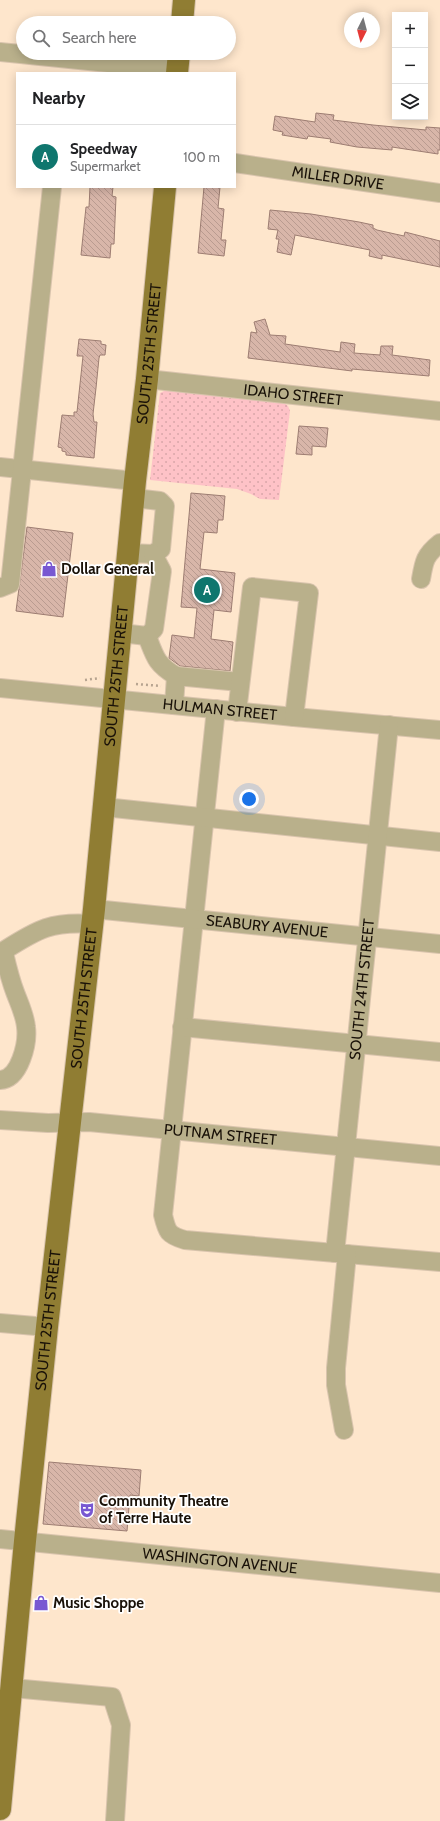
<!DOCTYPE html>
<html lang="en">
<head>
<meta charset="utf-8">
<style>
  :root { --surface:#fff; --page:#f2f2f2; --text:#202124; --muted:#757577; --line:#e0e0e0; --accent:#0f766e }
  body { margin:0; font-family:Cabin,sans-serif; background:var(--page); color:var(--text) }
  .controls { position:absolute; right:12px; top:12px; display:grid; overflow:hidden; border-radius:0px; box-shadow:0 2px 10px #0003 }
  .controls button { width:36px; height:36px; display:grid; place-items:center; padding:0; border:0; border-bottom:1px solid var(--line); background:var(--surface); color:var(--text); font:20px sans-serif }
  .compass { position:absolute; left:344px; top:12px; width:36px; height:36px; border-radius:50%; background:var(--surface); box-shadow:0 2px 10px #0003; rotate:186deg }
  .you { position:absolute; left:249px; top:799px; width:14px; height:14px; margin:-10px; border:3px solid #fff; border-radius:50%; background:#1a73e8; box-shadow:0 0 0 6px #1a73e833 }
  .badge { display:grid; place-items:center; width:26px; height:26px; border-radius:50%; background:var(--accent); color:#fff; font-size:13px; font-weight:700 }
  .pin { position:absolute; translate:-50% -50%; border:2px solid #fff; box-shadow:0 1px 4px #0006 }
  .list { margin:0; padding:0; list-style:none }
  h2 { display:flex; justify-content:space-between; align-items:center; height:52px; margin:0; padding:0 16px; font-size:17px }
  h2 small { font-size:13px; font-weight:400; color:var(--muted) }
  .list li { display:grid; grid-template-columns:26px 1fr auto; gap:12px; align-items:center; box-sizing:border-box; height:64px; padding:0 16px; border-top:1px solid var(--line) }
  .list b { display:block; font-size:15px; white-space:nowrap }
  .list p { margin:0; font-size:13px; white-space:nowrap; color:var(--muted) }
  .list em { font-size:13px; font-style:normal; color:var(--muted) }
  .icon { flex:none; width:22px; height:22px; fill:none; stroke:currentColor; stroke-width:2; stroke-linecap:round; stroke-linejoin:round }
  .map { position:relative; flex:none; width:440px; height:1821px; overflow:hidden }
  .search { position:absolute; background:var(--surface); box-shadow:0 2px 10px #0003; left:16px; top:16px; width:220px; height:44px; display:flex; align-items:center; gap:10px; box-sizing:border-box; padding:0 14px; border-radius:22px; color:var(--muted); font-size:15px }
  .panel { position:absolute; background:var(--surface); box-shadow:0 2px 10px #0003; left:16px; top:72px; width:220px; height:116px; border-radius:0px }
  .map>svg:first-child { display:block }
</style>
</head>
<body>
<div class="map">
<svg width="440" height="1821" viewBox="0 0 440 1821">
  <defs>
    <pattern id="green-dots" width="8" height="8" patternUnits="userSpaceOnUse"><rect width="8" height="8" fill="#fec2c7"/><path d="M2 2h.1M6 6h.1" fill="none" stroke="#d9a6a9" stroke-width="1.8" stroke-linecap="round"/></pattern>
    <pattern id="building-back-hatch" width="6" height="6" patternUnits="userSpaceOnUse"><rect width="6" height="6" fill="#d8b6a9"/><path d="M-1 5l2 2M0 0l6 6M5-1l2 2" fill="none" stroke="#b99b90"/></pattern>
  </defs>
  <rect width="100%" height="100%" fill="#fee6cc"/>
  <path fill="url(#green-dots)" d="M168,389L283,402L288,406L290,411L279,500L260,499L251,494L237,489L150,480L160,393Z"/>
  <g fill="url(#building-back-hatch)" stroke="#9d7d72">
    <path d="M316,113L334,115L333,120L373,125L426,130V127L440,128V150H438V154L392,147V150L357,147L330,142L331,139L308,136L307,139L282,135L283,132L273,130L275,116L315,122Z"/>
    <path d="M90,187H113L112,196L116,197L114,244H111L110,258L81,255L86,207H89Z"/>
    <path d="M204,187H220L218,208L224,209L221,240H226L224,256L198,253Z"/>
    <path d="M270,210L311,214L359,222L373,225V228L377,230L404,236L405,232L440,241V267L382,255V259L369,256L370,250L295,235L291,255L277,252L279,239H276L278,230L268,229Z"/>
    <path d="M265,319L270,335L286,336L285,344L340,352L341,342L355,344L354,353L380,355L381,346H393L392,355L430,360L429,376L352,369V371L248,358L251,332L257,333L254,322Z"/>
    <path d="M79,339L101,341V344L106,345L105,355H100L99,358L96,388L93,414L94,422H97L94,458L66,455V452L62,451V448L58,447L62,415L74,416V412H77L83,356H77Z"/>
    <path d="M299,426L328,428L326,447L312,446V455L296,454Z"/>
    <path d="M191,493L225,496L223,520H218L217,533L204,532L200,569L235,573L231,612L214,610L211,639L233,642L230,671L180,666L169,658L172,635L194,638L197,608L181,607Z"/>
    <path d="M27,527L73,533L63,617L16,611Z"/>
    <path d="M49,1462L141,1470L139,1496L130,1495L127,1531L43,1524Z"/>
  </g>
  <g fill="none" stroke-linecap="round" stroke-linejoin="round">
    <defs>
      <g id="minor">
        <path d="M0,52L177,70"/>
        <path id="s1" d="M235,163L440,193"/>
        <path id="s2" d="M147,379L440,411"/>
        <path d="M0,467L135,481"/>
        <path d="M129,553L153,554L161,549L165,506L160,501L134,498"/>
        <path d="M421,579C424,561 425,555 440,543"/>
        <path d="M0,588L10,584L52,187"/>
        <path d="M121,633L147,636L154,629L162,571L153,554"/>
        <path d="M147,636C155,657 156,664 176,676"/>
        <path id="s3" d="M0,688L294,717L440,730"/>
        <path d="M174,705L176,676L240,682"/>
        <path d="M216,709L163,1215C167,1232 168,1235 185,1240L440,1262"/>
        <path d="M237,712L252,587L309,593L294,717"/>
        <path d="M104,807L440,842"/>
        <path id="s4" d="M94,909L440,944"/>
        <path d="M0,953H4L5,950C38,929 52,921 92,924"/>
        <path d="M182,1027L440,1052"/>
        <path d="M0,1080C20,1079 28,1043 26,1027C25,1015 19,1003 15,992C10,979 7,966 4,953"/>
        <path id="s5" d="M0,1120L48,1123L89,1122L440,1156"/>
        <path id="s6" d="M335,1253L389,725"/>
        <path d="M0,1323L47,1327"/>
        <path d="M344,1430L336,1385V1368L347,1254"/>
        <path id="s7" d="M0,1539L440,1583"/>
        <path d="M12,1688L112,1697L121,1725L115,1821"/>
      </g>
      <g id="major">
        <path d="M182,23L184,0"/>
        <path d="M177,73L179,53"/>
        <path id="s8" d="M0,1809L25,1541L47,1327L94,909L135,481L147,379L165,187"/>
      </g>
    </defs>
    <use href="#minor" stroke="#d9c4ad" stroke-width="20"/>
    <use href="#major" stroke="#d9c4ad" stroke-width="24"/>
    <g stroke="#b7a490" stroke-width="2.5" stroke-dasharray="2 3" stroke-linecap="butt">
      <path d="M85,680L100,678"/>
      <path d="M136,684L161,686"/>
    </g>
    <use href="#minor" stroke="#b9b08b" stroke-width="18"/>
    <use href="#major" stroke="#907d33" stroke-width="22"/>
  </g>
  <defs>
    <symbol id="shop-bare" viewBox="-9 -9 18 18"><path d="M-5-2.5h2.3a2.7 3.5 0 0 1 5.4 0H5L5.5 6h-11ZM-1.5-2.5h3a1.5 2.3 0 0 0-3 0Z" fill="#7858d2" stroke="#fff" stroke-width="2.5" paint-order="stroke"/></symbol>
    <symbol id="theatre-bare" viewBox="-9 -9 18 18"><path d="M-5-5.5Q0-4 5-5.5V0Q5 5 0 6Q-5 5-5 0ZM-3.3-2.5H-1v1.5H-3.3ZM1-2.5H3.3v1.5H1ZM-2.8 1Q0 5.5 2.8 1Z" fill="#7858d2" stroke="#fff" stroke-width="2.5" paint-order="stroke"/></symbol>
  </defs>
  <g fill-rule="evenodd">
    <use href="#shop-bare" x="38" y="558" width="22" height="22"/>
    <use href="#theatre-bare" x="76" y="1499" width="22" height="22"/>
    <use href="#shop-bare" x="30" y="1592" width="22" height="22"/>
  </g>
  <g text-anchor="middle" stroke-width="3.5" stroke-linejoin="round" paint-order="stroke">
    <g font-size="15" fill="#191108" stroke="#fff">
      <text dy="5" stroke="none"><textPath href="#s1" startOffset="104">MILLER DRIVE</textPath></text>
      <text dy="5" stroke="none"><textPath href="#s8" startOffset="1463">SOUTH 25TH STREET</textPath></text>
      <text dy="5" stroke="none"><textPath href="#s2" startOffset="147">IDAHO STREET</textPath></text>
      <text dy="5" stroke="none"><textPath href="#s8" startOffset="1139">SOUTH 25TH STREET</textPath></text>
      <text dy="5" stroke="none"><textPath href="#s3" startOffset="221">HULMAN STREET</textPath></text>
      <text dy="5" stroke="none"><textPath href="#s4" startOffset="174">SEABURY AVENUE</textPath></text>
      <text dy="5" stroke="none"><textPath href="#s6" startOffset="265">SOUTH 24TH STREET</textPath></text>
      <text dy="5" stroke="none"><textPath href="#s8" startOffset="815">SOUTH 25TH STREET</textPath></text>
      <text dy="5" stroke="none"><textPath href="#s5" startOffset="221">PUTNAM STREET</textPath></text>
      <text dy="5" stroke="none"><textPath href="#s8" startOffset="491">SOUTH 25TH STREET</textPath></text>
      <text dy="5" stroke="none"><textPath href="#s7" startOffset="221">WASHINGTON AVENUE</textPath></text>
    </g>
    <g font-size="15" font-weight="bold" fill="#191108" stroke="#fff" text-anchor="start">
      <text x="61" y="574">Dollar General</text>
      <text x="99" y="1506">Community Theatre<tspan x="99" dy="17">of Terre Haute</tspan></text>
      <text x="53" y="1608">Music Shoppe</text>
    </g>
  </g>
</svg>
<div class="controls">
<button>+</button>
<button>−</button>
<button><svg class="icon" aria-label="layers" viewBox="0 0 24 24"><path d="M12 4l9 5-9 5-9-5zM3 14l9 5 9-5"/></svg></button>
</div>
<svg class="compass" viewBox="-18 -18 36 36"><path d="M0-13l5 13h-10z" fill="#e53935"/><path d="M0 13l5-13h-10z" fill="#757577"/></svg>
<div class="you"></div>
<div class="pin badge" style="left:207px;top:590px">A</div>
<div class="search"><svg class="icon" aria-label="search" viewBox="0 0 24 24"><circle cx="10" cy="10" r="6"/><path d="M15 15l6 6"/></svg>Search here</div>
<section class="panel">
<h2>Nearby<small></small></h2>
<ul class="list">
<li><span class="badge">A</span><div><b>Speedway</b><p>Supermarket</p></div><em>100 m</em></li>
</ul>
</section>
</div>
</body>
</html>
